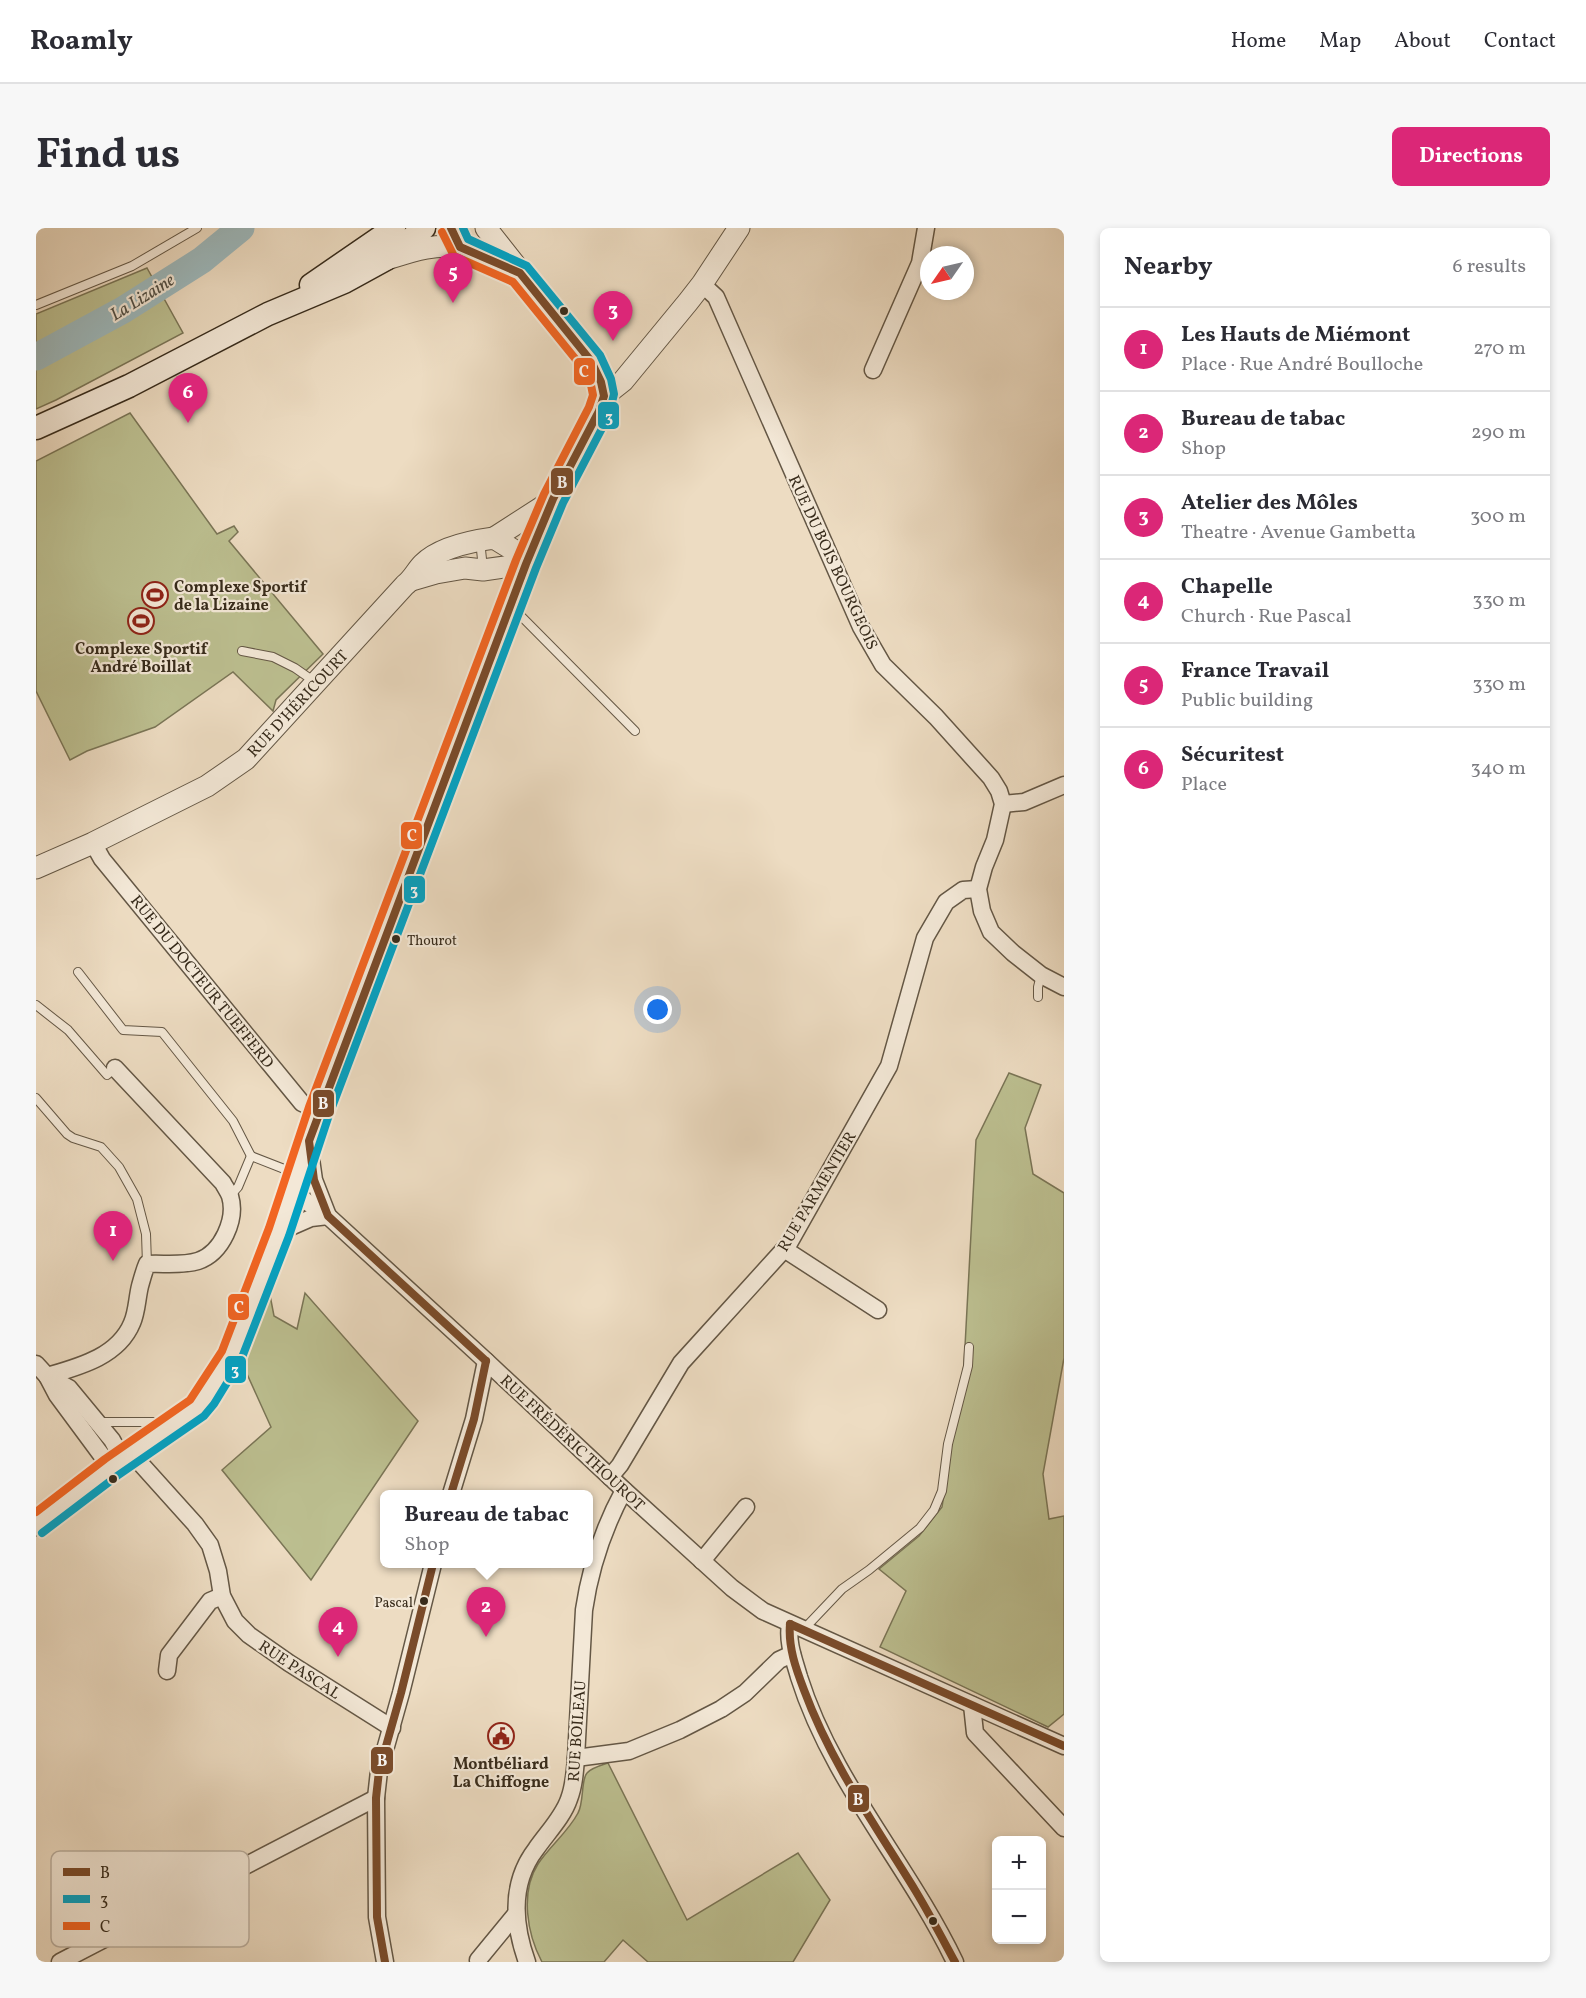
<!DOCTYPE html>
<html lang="en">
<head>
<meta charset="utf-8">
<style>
  :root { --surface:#fff; --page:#f7f7f7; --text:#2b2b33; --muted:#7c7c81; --line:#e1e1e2; --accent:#db2777 }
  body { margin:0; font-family:Vollkorn,serif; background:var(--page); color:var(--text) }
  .controls { position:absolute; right:18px; bottom:18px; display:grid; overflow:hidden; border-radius:9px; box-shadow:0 3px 9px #0003 }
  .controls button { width:54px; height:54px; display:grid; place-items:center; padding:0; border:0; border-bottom:2px solid var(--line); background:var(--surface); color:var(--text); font:30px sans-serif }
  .compass { position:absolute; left:884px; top:18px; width:54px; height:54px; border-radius:50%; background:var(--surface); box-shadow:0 3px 9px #0003; rotate:236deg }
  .you { position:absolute; left:622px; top:782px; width:21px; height:21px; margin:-15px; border:4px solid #fff; border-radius:50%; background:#1a73e8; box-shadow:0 0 0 9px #1a73e833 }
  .badge { display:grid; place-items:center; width:39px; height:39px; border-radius:50%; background:var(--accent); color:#fff; font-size:20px; font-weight:700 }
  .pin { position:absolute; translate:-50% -50px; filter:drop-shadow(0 2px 3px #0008) }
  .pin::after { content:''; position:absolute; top:32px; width:21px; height:18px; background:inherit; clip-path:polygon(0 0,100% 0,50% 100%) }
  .popup { position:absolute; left:344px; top:1262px; width:213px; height:78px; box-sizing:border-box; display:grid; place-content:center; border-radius:9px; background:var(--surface); filter:drop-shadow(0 2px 4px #0005); font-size:20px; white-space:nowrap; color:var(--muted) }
  .popup b { font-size:22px; color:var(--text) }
  .popup::after { content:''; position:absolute; left:50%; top:100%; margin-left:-12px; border:12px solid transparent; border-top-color:var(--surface) }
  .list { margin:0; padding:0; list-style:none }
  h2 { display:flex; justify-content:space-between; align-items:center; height:78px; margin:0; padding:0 24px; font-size:26px }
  h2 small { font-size:20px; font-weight:400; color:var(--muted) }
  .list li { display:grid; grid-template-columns:39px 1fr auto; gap:18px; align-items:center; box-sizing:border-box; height:84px; padding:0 24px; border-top:2px solid var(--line) }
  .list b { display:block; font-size:22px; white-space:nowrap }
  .list p { margin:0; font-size:20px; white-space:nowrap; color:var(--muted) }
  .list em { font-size:20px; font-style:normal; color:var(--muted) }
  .map { position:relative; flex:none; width:1028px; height:1734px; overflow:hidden; border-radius:9px }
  header { display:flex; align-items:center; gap:36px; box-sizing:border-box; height:84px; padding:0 30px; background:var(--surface); border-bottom:2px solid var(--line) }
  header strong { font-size:28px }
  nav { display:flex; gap:33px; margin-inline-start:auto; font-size:21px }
  .intro { display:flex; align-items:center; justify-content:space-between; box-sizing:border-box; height:144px; padding:0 36px }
  h1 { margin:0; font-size:42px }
  .button { padding:15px 27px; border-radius:9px; background:var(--accent); color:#fff; font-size:21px; font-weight:700 }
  main { display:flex; gap:36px; padding:0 36px }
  aside { flex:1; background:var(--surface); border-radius:9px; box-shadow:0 3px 9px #0003 }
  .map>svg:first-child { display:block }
</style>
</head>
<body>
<header>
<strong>Roamly</strong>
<nav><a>Home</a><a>Map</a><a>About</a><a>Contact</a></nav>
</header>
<div class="intro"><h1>Find us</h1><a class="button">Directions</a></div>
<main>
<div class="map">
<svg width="1028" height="1734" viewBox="0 0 1028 1734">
  <rect width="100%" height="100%" fill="#eddcc2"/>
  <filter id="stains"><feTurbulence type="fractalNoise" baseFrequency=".00333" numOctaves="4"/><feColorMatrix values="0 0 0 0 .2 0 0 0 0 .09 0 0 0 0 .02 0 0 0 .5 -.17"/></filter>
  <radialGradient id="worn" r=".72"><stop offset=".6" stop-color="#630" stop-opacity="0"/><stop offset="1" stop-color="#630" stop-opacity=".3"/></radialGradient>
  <g fill="#bcbf90" stroke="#7a7556" stroke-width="1.5">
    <path d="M111,40L147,105L20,172L0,181V86Z"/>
    <path d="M94,185L181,306L198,298L202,304L193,313L287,426L240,472L237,483L197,444L119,499L51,523L34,532L0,463V233Z"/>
    <path d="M973,845L1005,857L989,900L997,946L1028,965V1130L1007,1246L1013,1291L1028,1288V1486L1012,1499L844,1419L870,1363L843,1341L883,1308L906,1279L928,1137L940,912Z"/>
    <path d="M233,1062L238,1088L261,1101L269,1065L382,1193L275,1352L186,1242L235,1199L206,1135Z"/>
    <path d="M572,1535L651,1692L762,1625L794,1672L757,1734H612L587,1712L568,1734H506C491,1706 484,1664 502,1636C514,1618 532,1604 542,1585C548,1575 545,1551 551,1545C555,1540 566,1537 572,1535Z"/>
  </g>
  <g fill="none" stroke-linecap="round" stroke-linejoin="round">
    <path stroke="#9db9bd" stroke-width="27" d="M0,129L87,82L166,32L205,0"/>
    <defs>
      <g id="service">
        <path d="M0,77L96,38L161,0"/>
        <path d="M444,312L447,341"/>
        <path d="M475,378L599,503"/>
        <path d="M206,423L237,429L259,440L279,454"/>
        <path d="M42,744L87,802L126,804L197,893L215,928"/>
        <path d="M1002,769V759L1005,747"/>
        <path d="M0,777L32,802L71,847L79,840"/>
        <path d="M0,870L31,906L37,910L65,919L83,939L101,971L110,1006L111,1036"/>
        <path d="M194,968L202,959L215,928L261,946"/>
        <path d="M63,1194H132"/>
        <path d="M768,1401L806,1361L833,1342L884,1300L898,1282L906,1263L912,1216L932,1138L933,1119"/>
      </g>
      <g id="minor">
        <path d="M666,56L680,69L825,399L847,437L900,489L955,550L963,563L967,576L959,612L948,639L942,661L946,683L955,704L977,725L1005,747L1028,759"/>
        <path d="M837,142L884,35L890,0"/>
        <path d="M967,576L988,574L1028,557"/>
        <path d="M57,615L66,631L266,875L283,883"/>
        <path d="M273,917L278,952L292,988"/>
        <path d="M256,964L292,988L450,1133L588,1262L696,1360L727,1383L1028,1518"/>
        <path d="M243,1004L275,990L292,988"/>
        <path d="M748,1021L842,1082"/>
        <path d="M0,1136L11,1148L21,1167L75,1240"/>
        <path d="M11,1148C42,1139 82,1129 96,1095C101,1084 101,1070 104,1058C106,1051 108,1043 111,1036C127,1035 146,1038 162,1033C186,1025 201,991 194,968C192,963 189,959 187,955L79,840"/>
        <path d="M11,1148L33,1160L76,1212L87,1232"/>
        <path d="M96,1226L159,1296L174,1317L182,1343L186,1368L199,1393L213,1407L253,1435L356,1500"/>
        <path d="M574,1249L584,1237L645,1135L752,1017L853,838L889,710L910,674L927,662L942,661"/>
        <path d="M415,1266L438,1191L450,1133"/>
        <path d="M666,1333L710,1279"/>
        <path d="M754,1396C751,1415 758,1431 763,1449C796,1554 872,1636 919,1734"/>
        <path d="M131,1443L133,1427L174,1373L186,1368"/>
        <path d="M936,1477L939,1505L1028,1600"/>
        <path d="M540,1530L593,1523L644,1502L685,1481L709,1465L743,1432L756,1426"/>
        <path d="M442,1732L479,1687"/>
        <path d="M24,1734L340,1570"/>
        <path d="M349,1734L341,1689L340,1570L343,1543L365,1465L397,1336"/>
        <path d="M491,1734C477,1695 474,1655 500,1621C511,1605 527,1589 533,1571C538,1558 539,1544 540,1530L548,1382C554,1341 568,1299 588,1262"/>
      </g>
      <g id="tertiary">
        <path d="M415,0L424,19"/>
        <path d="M450,0L555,133L565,154L568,168"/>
        <path d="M351,31C373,24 401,14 425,20C442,23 464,37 481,44"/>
        <path d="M458,310L517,272"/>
        <path d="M376,352L400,345L429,340L447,342L490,336"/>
        <path d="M0,640L57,615L171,558L210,531L369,357C377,351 380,343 387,336C403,320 436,313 458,310L479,323L490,336"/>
        <path d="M0,1297L75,1240L161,1180L169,1170L195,1128L243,1004L283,883L490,336L517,271L563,183L568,168L587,153L652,74L666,56L703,0"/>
      </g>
      <g id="secondary">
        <path d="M275,57L358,0"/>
        <path d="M0,200L93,158L232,86L308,54L350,31L388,0"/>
      </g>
    </defs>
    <use href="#service" stroke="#645745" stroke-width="10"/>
    <use href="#minor" stroke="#645745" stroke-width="19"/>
    <use href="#tertiary" stroke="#645745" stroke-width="23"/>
    <use href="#secondary" stroke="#372b1b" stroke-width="25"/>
    <use href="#service" stroke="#f3e8d7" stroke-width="8"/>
    <use href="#minor" stroke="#f3e8d7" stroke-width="16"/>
    <use href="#tertiary" stroke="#f3e8d7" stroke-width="21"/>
    <use href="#secondary" stroke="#f3e8d7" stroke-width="22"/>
    <defs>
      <g id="bus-1">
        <path d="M415,0L424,19L484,45L555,133L565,154L568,168L563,183L517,271L490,336L273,913L278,952L292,988L450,1133"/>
        <path d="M415,1266L438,1191L450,1133"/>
        <path d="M754,1396C752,1419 760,1441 768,1462C795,1535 839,1597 879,1662C893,1685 906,1710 919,1734"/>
        <path d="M754,1396L1028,1518"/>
        <path d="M349,1734L341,1689L340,1570L343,1543L365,1465L397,1336"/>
      </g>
      <path id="bus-2" d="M6,1305L81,1248L168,1188L178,1176L205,1132L253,1008L293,887L500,340L527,275L573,187L578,166L575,151L564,127L491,38L432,11L427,0"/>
      <path id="bus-3" d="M0,1284L69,1231L154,1172L186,1123L233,1000L273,879L480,332L508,266L553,179L557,167L555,157L546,139L477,54L418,28L406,4"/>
    </defs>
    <use href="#bus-1" stroke="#f3e8d7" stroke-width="12"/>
    <use href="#bus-2" stroke="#f3e8d7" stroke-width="12"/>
    <use href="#bus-3" stroke="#f3e8d7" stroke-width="12"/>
    <use href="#bus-1" stroke="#7a4b2a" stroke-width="8"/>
    <use href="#bus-2" stroke="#03a3c5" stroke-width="8"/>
    <use href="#bus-3" stroke="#f26522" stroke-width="8"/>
  </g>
  <defs>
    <symbol id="stadium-ring" viewBox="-11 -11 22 22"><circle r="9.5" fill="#f3e8d7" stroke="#8f2418" stroke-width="1.5"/><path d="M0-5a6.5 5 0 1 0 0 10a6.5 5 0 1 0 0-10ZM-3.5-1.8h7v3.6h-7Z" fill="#8f2418"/></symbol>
    <symbol id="civic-ring" viewBox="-11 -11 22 22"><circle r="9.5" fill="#f3e8d7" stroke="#8f2418" stroke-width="1.5"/><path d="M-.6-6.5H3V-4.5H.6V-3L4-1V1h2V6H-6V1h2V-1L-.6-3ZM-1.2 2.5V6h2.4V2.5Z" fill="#8f2418"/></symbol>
  </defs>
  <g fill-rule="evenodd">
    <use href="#stadium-ring" x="104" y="352" width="30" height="30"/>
    <use href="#stadium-ring" x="90" y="378" width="30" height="30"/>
    <use href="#civic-ring" x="450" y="1493" width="30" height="30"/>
  </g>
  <g fill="#372b1b" stroke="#f3e8d7" stroke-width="2">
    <circle cx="528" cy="83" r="5"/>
    <circle cx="360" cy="711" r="5"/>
    <circle cx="77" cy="1251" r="5"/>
    <circle cx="388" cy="1373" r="5"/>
    <circle cx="897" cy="1693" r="5"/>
  </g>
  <g text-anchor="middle" stroke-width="4.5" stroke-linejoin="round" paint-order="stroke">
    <g font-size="14" fill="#372b1b" stroke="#f3e8d7" text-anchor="start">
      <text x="371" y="717">Thourot</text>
      <text x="377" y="1379" text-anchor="end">Pascal</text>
    </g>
    <g font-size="16" fill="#372b1b" stroke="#f3e8d7">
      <text transform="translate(798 334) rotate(65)" y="6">RUE DU BOIS BOURGEOIS</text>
      <text transform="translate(261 475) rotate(-47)" y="6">RUE D'HÉRICOURT</text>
      <text transform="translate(167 753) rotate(51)" y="6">RUE DU DOCTEUR TUEFFERD</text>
      <text transform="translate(780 963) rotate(-59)" y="6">RUE PARMENTIER</text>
      <text transform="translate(537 1214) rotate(43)" y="6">RUE FRÉDÉRIC THOUROT</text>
      <text transform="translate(264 1441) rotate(33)" y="6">RUE PASCAL</text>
      <text transform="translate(540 1503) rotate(-86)" y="6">RUE BOILEAU</text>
    </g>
    <g font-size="16" font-weight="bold" fill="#372b1b" stroke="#f3e8d7">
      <text x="138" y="364" text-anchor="start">Complexe Sportif<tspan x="138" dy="18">de la Lizaine</tspan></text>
      <text x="105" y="426">Complexe Sportif<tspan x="105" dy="18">André Boillat</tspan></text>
      <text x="465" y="1541">Montbéliard<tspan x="465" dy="18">La Chiffogne</tspan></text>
    </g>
    <g font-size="18" font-style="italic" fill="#504e44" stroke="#f3e8d7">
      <text transform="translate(106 69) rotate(-32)" y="6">La Lizaine</text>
    </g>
  </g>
  <rect x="15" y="1623" width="198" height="96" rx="9" fill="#f3e8d7" stroke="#bbaf9f" stroke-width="1.5"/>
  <rect x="27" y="1640" width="27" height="8" fill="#7a4b2a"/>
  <rect x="27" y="1667" width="27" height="8" fill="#03a3c5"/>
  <rect x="27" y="1694" width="27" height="8" fill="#f26522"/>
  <g font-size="16" fill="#372b1b">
    <text x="64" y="1650">B</text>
    <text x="64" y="1677">3</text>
    <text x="64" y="1704">C</text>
  </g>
  <g stroke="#f3e8d7" stroke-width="2">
    <rect x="537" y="129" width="23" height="29" rx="6" fill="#f26522"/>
    <rect x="561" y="173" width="23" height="29" rx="6" fill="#03a3c5"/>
    <rect x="514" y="239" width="24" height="29" rx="6" fill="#7a4b2a"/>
    <rect x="364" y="593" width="23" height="29" rx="6" fill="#f26522"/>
    <rect x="367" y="647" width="23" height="29" rx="6" fill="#03a3c5"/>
    <rect x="276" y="861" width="23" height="29" rx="6" fill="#7a4b2a"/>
    <rect x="191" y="1065" width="23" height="28" rx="6" fill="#f26522"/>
    <rect x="188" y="1127" width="23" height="29" rx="6" fill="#03a3c5"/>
    <rect x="334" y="1518" width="24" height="29" rx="6" fill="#7a4b2a"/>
    <rect x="811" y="1556" width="23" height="29" rx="6" fill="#7a4b2a"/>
  </g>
  <g font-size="16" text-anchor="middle" font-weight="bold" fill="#fff">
    <text x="548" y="149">C</text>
    <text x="573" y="194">3</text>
    <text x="526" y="260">B</text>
    <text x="376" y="613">C</text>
    <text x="378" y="667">3</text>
    <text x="287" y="881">B</text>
    <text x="203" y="1085">C</text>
    <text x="199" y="1147">3</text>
    <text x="346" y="1538">B</text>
    <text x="822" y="1577">B</text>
  </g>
  <rect width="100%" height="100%" filter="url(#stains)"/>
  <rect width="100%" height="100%" fill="url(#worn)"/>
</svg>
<div class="controls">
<button>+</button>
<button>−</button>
</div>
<svg class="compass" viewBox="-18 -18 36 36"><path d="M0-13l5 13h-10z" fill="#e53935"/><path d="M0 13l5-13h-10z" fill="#7c7c81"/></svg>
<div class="you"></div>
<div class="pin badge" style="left:77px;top:1033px">1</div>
<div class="pin badge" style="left:450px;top:1409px">2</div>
<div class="popup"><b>Bureau de tabac</b>Shop</div>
<div class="pin badge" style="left:577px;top:113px">3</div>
<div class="pin badge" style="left:302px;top:1429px">4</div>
<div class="pin badge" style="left:417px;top:75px">5</div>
<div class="pin badge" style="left:152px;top:195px">6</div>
</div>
<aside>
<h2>Nearby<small>6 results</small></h2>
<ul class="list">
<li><span class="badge">1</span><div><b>Les Hauts de Miémont</b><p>Place · Rue André Boulloche</p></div><em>270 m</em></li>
<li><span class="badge">2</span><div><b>Bureau de tabac</b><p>Shop</p></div><em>290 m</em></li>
<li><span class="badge">3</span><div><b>Atelier des Môles</b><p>Theatre · Avenue Gambetta</p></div><em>300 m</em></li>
<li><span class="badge">4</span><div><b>Chapelle</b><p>Church · Rue Pascal</p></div><em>330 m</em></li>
<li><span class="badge">5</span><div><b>France Travail</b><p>Public building</p></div><em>330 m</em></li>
<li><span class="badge">6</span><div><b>Sécuritest</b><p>Place</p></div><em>340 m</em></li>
</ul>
</aside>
</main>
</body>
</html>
